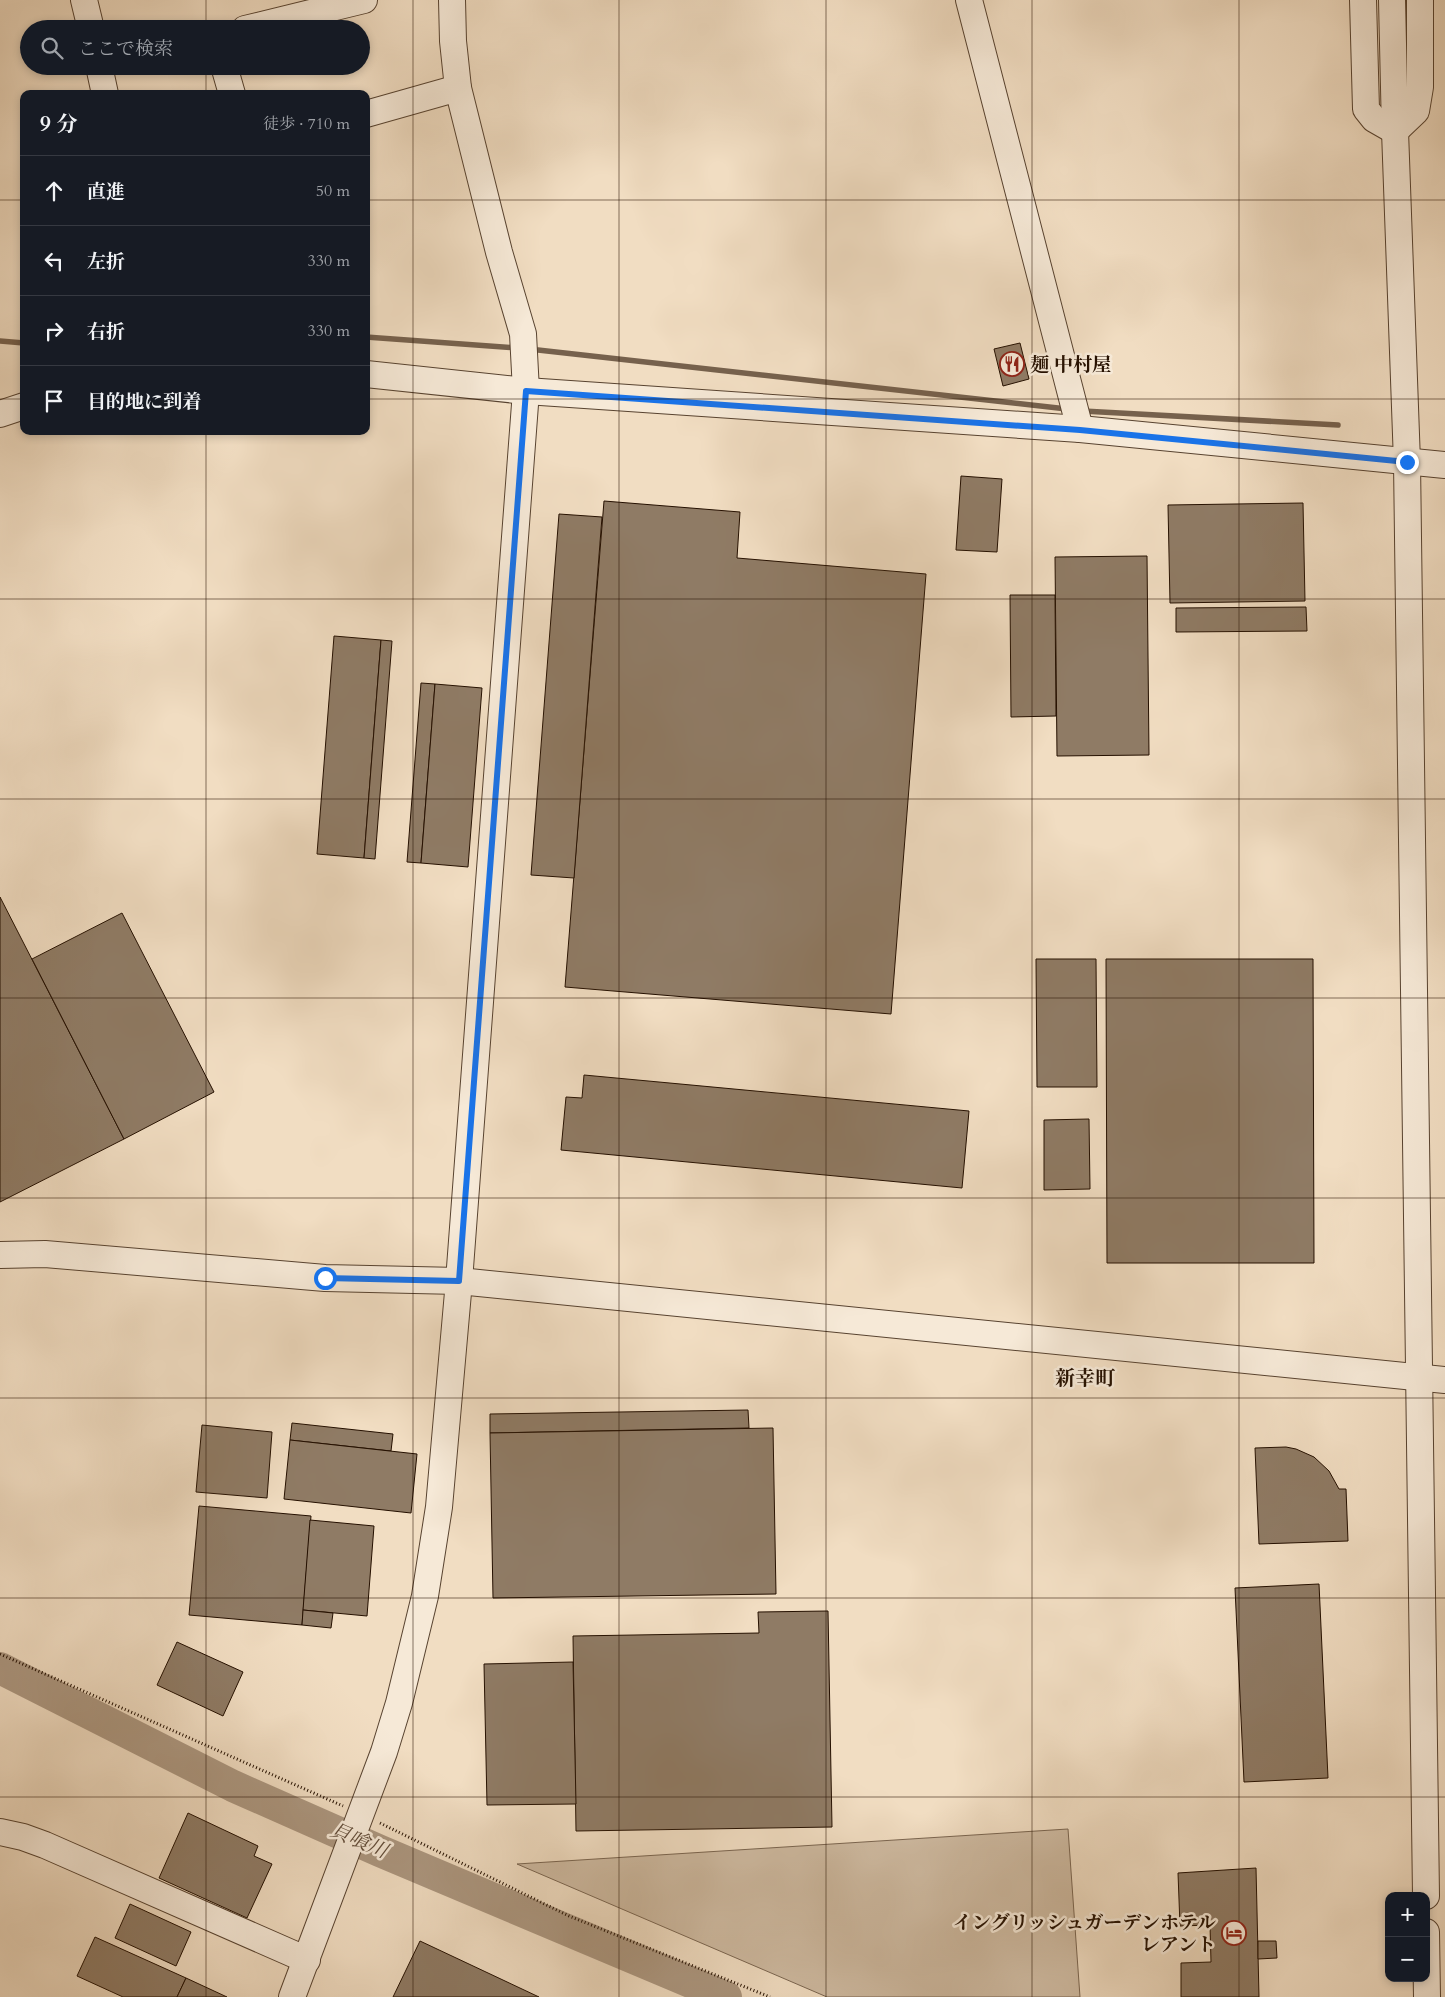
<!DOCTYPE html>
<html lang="ja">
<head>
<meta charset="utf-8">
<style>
  :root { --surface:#171b24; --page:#242831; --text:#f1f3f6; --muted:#9ea1a6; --line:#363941 }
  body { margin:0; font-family:Cardo,"Noto Serif JP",serif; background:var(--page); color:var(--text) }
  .controls { position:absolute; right:15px; bottom:15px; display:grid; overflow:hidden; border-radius:10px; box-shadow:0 2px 8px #0003 }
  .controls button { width:45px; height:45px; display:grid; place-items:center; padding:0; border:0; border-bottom:1px solid var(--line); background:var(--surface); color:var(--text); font:25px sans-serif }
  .stop { position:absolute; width:15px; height:15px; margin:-11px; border:4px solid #1a73e8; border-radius:50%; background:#fff }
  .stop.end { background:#1a73e8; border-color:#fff; box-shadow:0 1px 5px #0008 }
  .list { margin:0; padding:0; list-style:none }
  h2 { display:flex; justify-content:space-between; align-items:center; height:65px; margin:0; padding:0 20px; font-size:21px }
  h2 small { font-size:16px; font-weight:400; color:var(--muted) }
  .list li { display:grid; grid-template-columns:32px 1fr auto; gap:15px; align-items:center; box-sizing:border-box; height:70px; padding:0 20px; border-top:1px solid var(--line) }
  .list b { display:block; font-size:19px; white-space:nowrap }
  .list em { font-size:16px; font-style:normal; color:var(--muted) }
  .icon { flex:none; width:28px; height:28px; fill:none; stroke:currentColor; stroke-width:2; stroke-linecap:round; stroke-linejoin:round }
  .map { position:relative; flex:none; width:1445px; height:1997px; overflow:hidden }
  .search { position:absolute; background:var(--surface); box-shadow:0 2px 8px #0003; left:20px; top:20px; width:350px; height:55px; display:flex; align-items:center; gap:12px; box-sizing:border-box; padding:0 18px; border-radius:28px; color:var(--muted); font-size:19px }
  .panel { position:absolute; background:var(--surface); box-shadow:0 2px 8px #0003; left:20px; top:90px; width:350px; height:345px; border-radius:10px }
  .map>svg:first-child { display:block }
</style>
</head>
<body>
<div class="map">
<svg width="1445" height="1997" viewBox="0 0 1445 1997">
  <rect width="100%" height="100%" fill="#f1ddc2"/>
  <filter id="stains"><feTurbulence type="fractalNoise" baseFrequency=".004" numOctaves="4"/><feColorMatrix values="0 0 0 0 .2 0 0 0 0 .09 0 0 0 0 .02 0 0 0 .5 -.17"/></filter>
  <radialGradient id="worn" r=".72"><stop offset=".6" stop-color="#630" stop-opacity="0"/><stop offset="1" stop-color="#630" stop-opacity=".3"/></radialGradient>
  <path fill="#cebaa1" stroke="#7a6550" d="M1068,1829L1080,1997H827L517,1864Z"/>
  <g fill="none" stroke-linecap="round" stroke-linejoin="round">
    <g stroke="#76614d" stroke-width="5.5">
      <path d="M366,337L518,348"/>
      <path d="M0,341L24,343"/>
      <path d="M538,350L1067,409"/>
      <path d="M1083,411L1338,425"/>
    </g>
    <path stroke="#ac9780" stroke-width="32" d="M0,1668L233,1786L380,1851L726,1997"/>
  </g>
  <g fill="#8f7b65" stroke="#251000">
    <path d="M1020,343L1029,379L1003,386L994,349Z"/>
    <path d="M961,476L1002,479L997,552L956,550Z"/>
    <path d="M604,501L740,512L737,558L926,574L891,1014L565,987Z"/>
    <path d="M1303,503L1305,601L1170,603L1168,505Z"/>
    <path d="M559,514L602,517L574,878L531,875Z"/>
    <path d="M1147,556L1149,755L1057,756L1055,557Z"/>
    <path d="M1010,595H1055L1056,716L1011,717Z"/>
    <path d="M1306,607L1307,631L1176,632V608Z"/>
    <path d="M334,636L381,640L364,858L317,854Z"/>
    <path d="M381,640L392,641L375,859L364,858Z"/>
    <path d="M421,683L435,684L421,863L407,862Z"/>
    <path d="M435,684L482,688L468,867L421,863Z"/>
    <path d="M0,897L124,1139L0,1202Z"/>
    <path d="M122,913L214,1092L124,1139L32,959Z"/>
    <path d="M1036,959H1096L1097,1087H1037Z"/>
    <path d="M1106,959H1313L1314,1263H1107Z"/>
    <path d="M584,1075L969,1111L962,1188L561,1150L566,1097L582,1098Z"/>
    <path d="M1089,1119L1090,1189L1044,1190V1120Z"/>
    <path d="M748,1410L749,1428L490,1433V1414Z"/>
    <path d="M292,1423L393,1434L391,1451L290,1440Z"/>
    <path d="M202,1425L272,1432L267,1498L196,1492Z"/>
    <path d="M773,1428L776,1594L493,1598L490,1433Z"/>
    <path d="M290,1440L417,1454L411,1513L284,1499Z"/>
    <path d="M1286,1447L1296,1449L1314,1457L1329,1471L1339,1489H1346L1348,1541L1259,1544L1255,1448Z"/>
    <path d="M199,1506L311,1516L302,1625L189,1615Z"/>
    <path d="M310,1520L374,1526L367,1616L303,1610Z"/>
    <path d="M1319,1584L1328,1778L1244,1782L1235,1588Z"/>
    <path d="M303,1610L333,1613L331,1628L302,1625Z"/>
    <path d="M828,1611L832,1827L576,1831L573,1636L759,1633L758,1612Z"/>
    <path d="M177,1642L243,1672L223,1716L157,1685Z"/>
    <path d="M573,1662L576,1804L487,1805L484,1664Z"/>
    <path d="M188,1813L258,1846L254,1856L272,1864L247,1918L159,1878Z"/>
    <path d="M1256,1868L1259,1997H1181V1963L1211,1962L1210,1925L1180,1926L1178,1873Z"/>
    <path d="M130,1904L191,1932L176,1966L115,1938Z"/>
    <path d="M95,1937L186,1978L177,1997H123L77,1976Z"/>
    <path d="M420,1941L539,1997H393Z"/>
    <path d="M1258,1941H1276L1277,1958L1258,1959Z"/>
    <path d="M186,1978L227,1997H177Z"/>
  </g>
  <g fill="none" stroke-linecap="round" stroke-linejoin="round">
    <defs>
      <g id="minor">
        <path d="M84,0L91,29"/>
        <path d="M969,0L1080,429"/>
        <path d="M1363,0L1366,109L1374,119L1395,131L1416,111L1420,87V0"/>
        <path d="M1392,0L1395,131L1407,462L1426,1896"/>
        <path d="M245,29L364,0"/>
        <path d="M99,66L105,94"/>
        <path d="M224,66L232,94"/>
        <path d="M366,114L458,88"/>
        <path d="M366,374L526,391L1080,429L1445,465"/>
        <path d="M0,414L24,406"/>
        <path d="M0,1255L45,1254L325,1278L459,1281L1445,1380"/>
        <path d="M0,1832L23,1837L45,1845L307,1960"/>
        <path d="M1426,1932L1427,1997"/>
        <path d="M292,1997L384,1752L399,1703L425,1596L439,1507L459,1281L526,391L523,334L499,252L458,88L453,41L452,0"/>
      </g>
    </defs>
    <use href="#minor" stroke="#584330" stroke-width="28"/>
    <g stroke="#251000" stroke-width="3" stroke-dasharray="1 2.5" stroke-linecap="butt">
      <path d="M0,1654L343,1806"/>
      <path d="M380,1823L569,1916L770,1997"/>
    </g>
    <use href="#minor" stroke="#f6e9d7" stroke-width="26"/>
  </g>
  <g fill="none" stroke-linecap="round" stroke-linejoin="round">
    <path stroke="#1a73e8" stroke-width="6" d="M325,1278L459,1281L526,391L1080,430L1407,462"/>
  </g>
  <path fill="none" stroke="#251000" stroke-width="1" stroke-opacity="0.55" d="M206,0V29M413,0V1997M619,0V1997M826,0V1997M1032,0V1997M1239,0V1997M206,66V94M0,200H24M366,200H1445M0,399H24M366,399H1445M206,431V1997M0,599H1445M0,799H1445M0,998H1445M0,1198H1445M0,1398H1445M0,1598H1445M0,1797H1445"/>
  <defs>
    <symbol id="restaurant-ring" viewBox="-11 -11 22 22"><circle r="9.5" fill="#f6e9d7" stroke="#8f2418" stroke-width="1.5"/><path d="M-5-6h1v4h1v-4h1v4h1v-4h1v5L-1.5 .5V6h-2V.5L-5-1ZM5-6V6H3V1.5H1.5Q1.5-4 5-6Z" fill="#8f2418"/></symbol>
    <symbol id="hotel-ring" viewBox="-11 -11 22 22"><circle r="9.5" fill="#f6e9d7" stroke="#8f2418" stroke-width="1.5"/><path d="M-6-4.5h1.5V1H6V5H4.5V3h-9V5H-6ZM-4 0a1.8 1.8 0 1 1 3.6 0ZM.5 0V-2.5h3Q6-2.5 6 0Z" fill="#8f2418"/></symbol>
  </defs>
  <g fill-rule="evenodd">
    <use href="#restaurant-ring" x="998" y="350" width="28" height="28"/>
    <use href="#hotel-ring" x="1220" y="1919" width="28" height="28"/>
  </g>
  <g text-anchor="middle" stroke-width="5" stroke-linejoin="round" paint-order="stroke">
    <g font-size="19" font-weight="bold" fill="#251000" stroke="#f6e9d7" text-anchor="start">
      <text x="1030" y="371">麺 中村屋</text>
      <text x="1216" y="1929" text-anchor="end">イングリッシュガーデンホテル<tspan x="1216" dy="22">レアント</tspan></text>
    </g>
    <g font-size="20" font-weight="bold" fill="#251000" stroke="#f6e9d7">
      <text x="1085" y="1385">新幸町</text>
    </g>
    <g font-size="20" font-style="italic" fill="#624d3a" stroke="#f6e9d7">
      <text transform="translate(359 1840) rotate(23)" y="7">貝喰川</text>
    </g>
  </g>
  <rect width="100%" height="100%" filter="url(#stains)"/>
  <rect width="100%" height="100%" fill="url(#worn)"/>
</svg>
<div class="controls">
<button>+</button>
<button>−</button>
</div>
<div class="stop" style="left:325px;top:1278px"></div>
<div class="stop end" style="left:1407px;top:462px"></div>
<div class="search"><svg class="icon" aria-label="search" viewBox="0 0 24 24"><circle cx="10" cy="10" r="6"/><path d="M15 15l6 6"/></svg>ここで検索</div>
<section class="panel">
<h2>9 分<small>徒歩 · 710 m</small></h2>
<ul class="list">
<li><svg class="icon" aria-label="ahead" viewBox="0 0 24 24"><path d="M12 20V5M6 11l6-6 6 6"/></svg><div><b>直進</b></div><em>50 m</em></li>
<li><svg class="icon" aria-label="left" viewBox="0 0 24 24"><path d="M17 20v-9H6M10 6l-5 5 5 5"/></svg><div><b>左折</b></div><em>330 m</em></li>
<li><svg class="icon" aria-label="right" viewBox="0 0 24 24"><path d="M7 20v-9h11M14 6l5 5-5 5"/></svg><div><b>右折</b></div><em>330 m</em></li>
<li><svg class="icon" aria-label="arrive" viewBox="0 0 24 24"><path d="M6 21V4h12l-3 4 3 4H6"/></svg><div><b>目的地に到着</b></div></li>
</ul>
</section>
</div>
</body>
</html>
